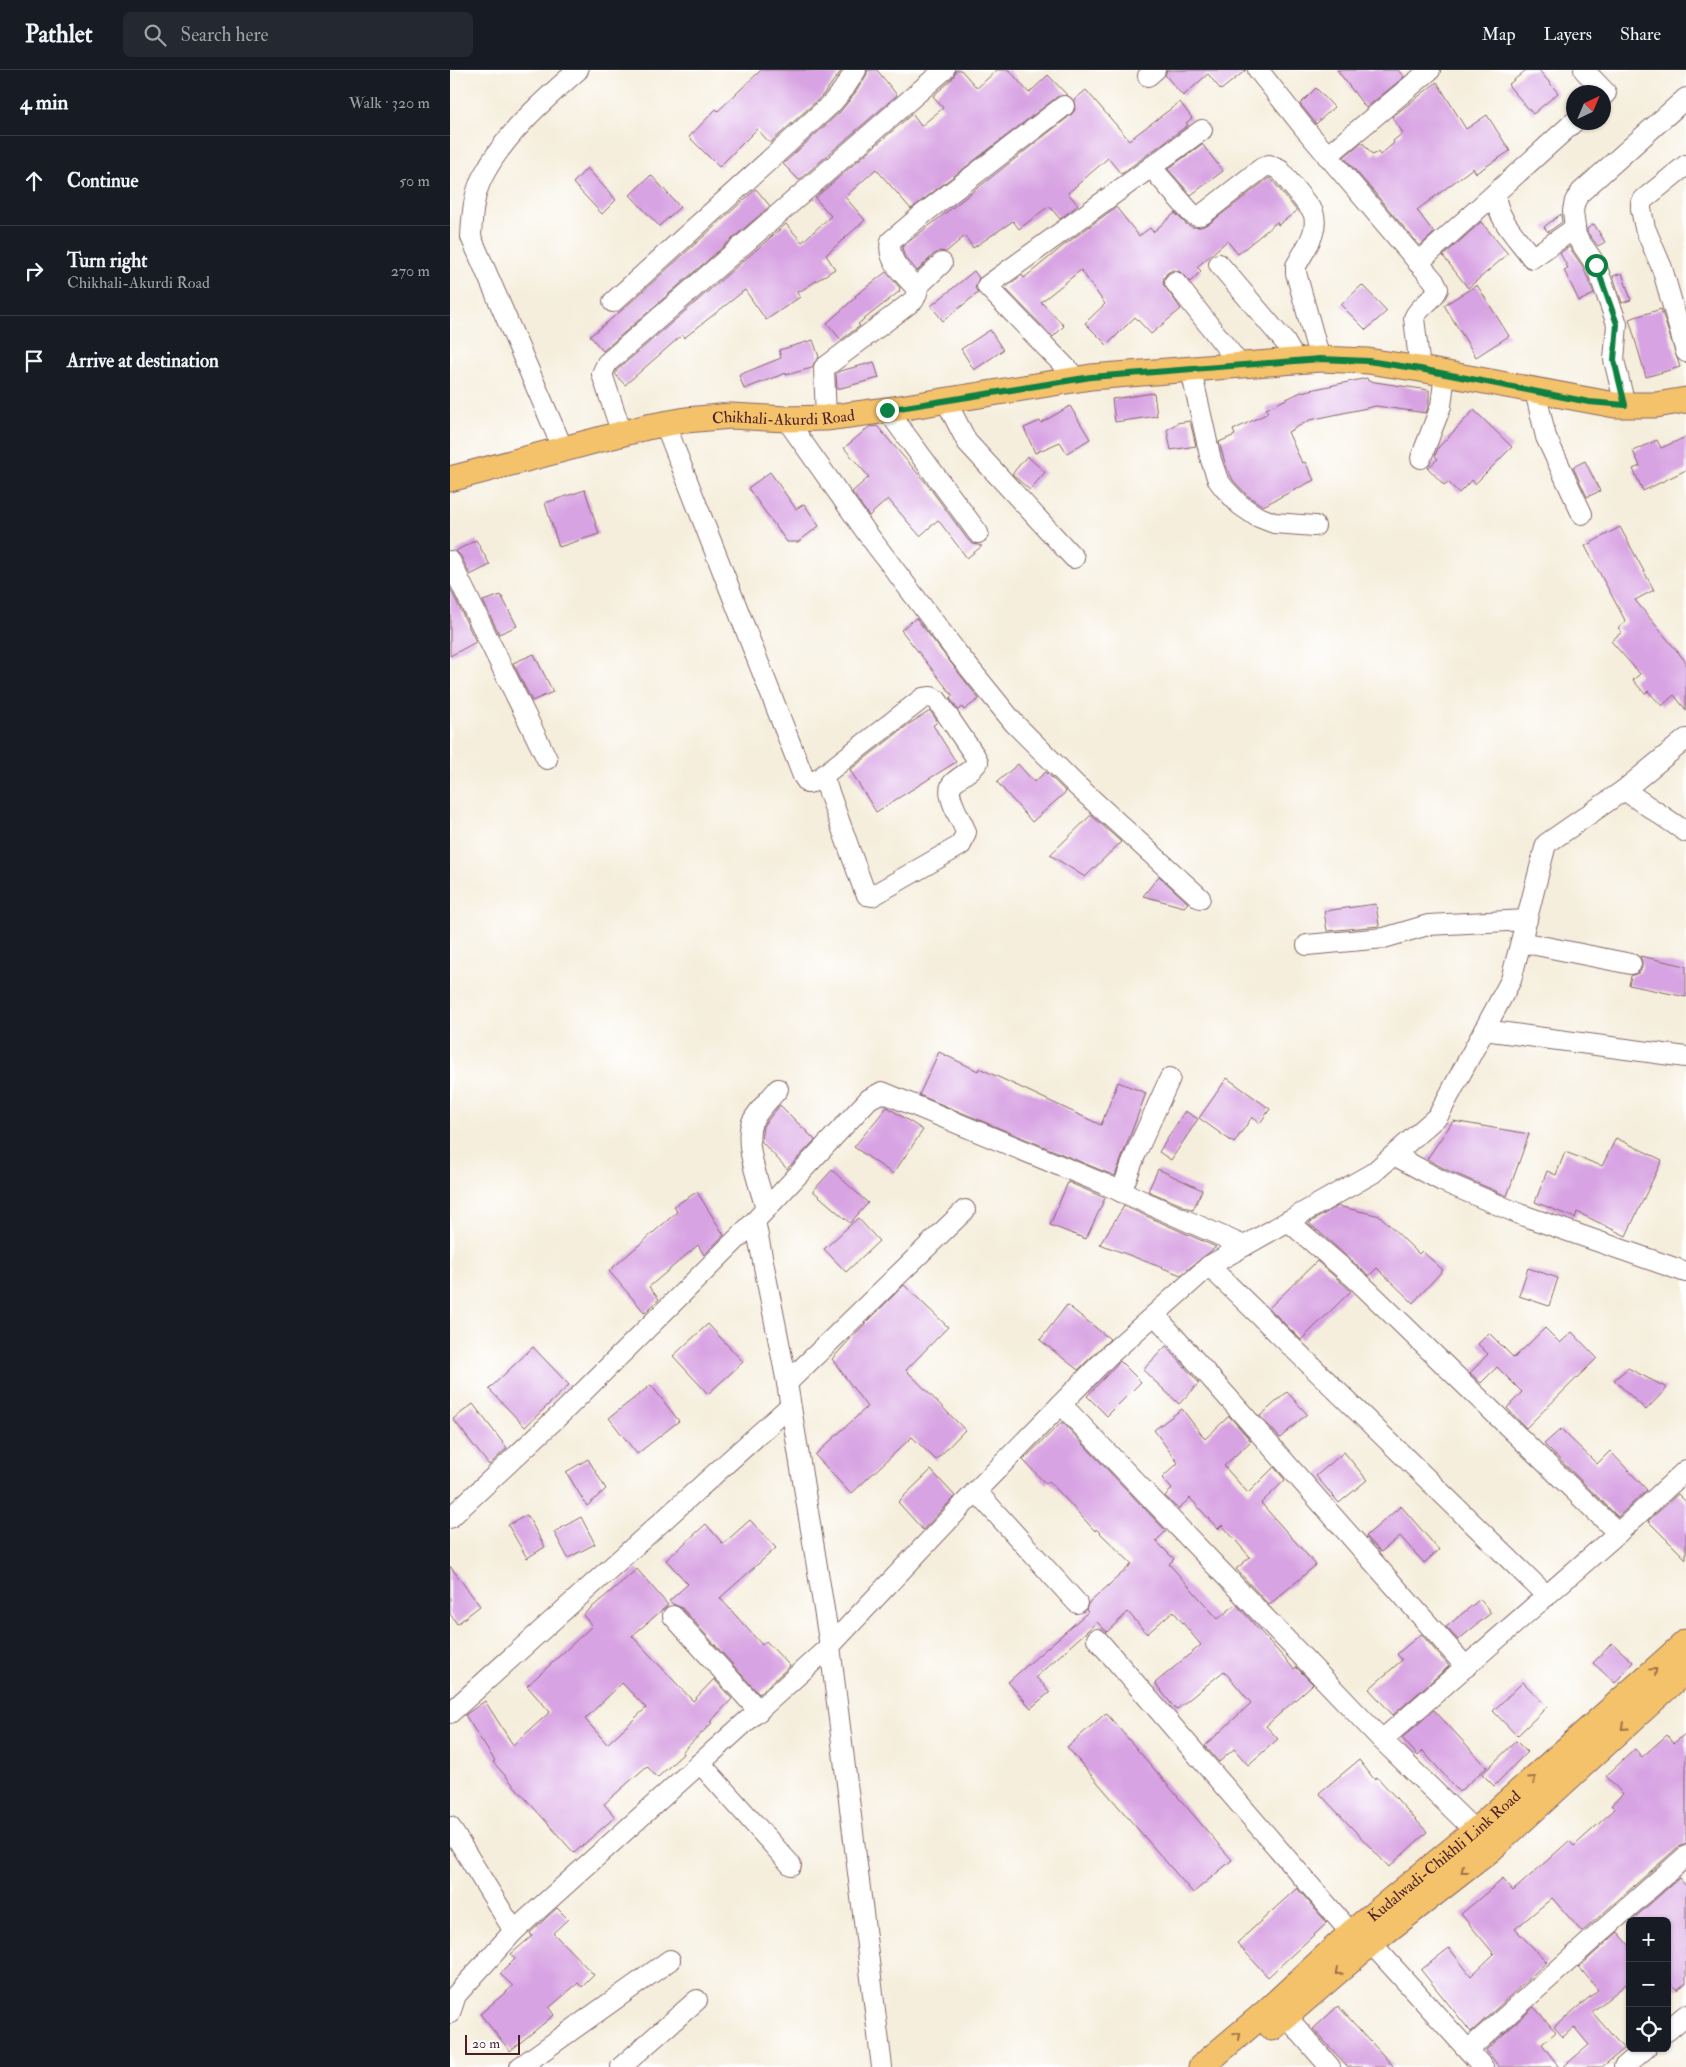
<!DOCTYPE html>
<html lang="en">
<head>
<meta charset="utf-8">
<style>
  :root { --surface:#171b24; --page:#242831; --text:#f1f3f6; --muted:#9ea1a6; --line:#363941 }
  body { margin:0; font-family:"IM FELL Double Pica",serif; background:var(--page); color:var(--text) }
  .controls { position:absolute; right:15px; bottom:15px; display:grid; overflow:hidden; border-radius:8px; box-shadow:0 1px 4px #0004 }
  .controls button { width:45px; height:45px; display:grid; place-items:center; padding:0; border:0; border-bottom:1px solid var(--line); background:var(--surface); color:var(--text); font:25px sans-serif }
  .compass { position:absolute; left:1116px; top:15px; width:45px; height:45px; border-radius:50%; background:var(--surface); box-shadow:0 1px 4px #0004; rotate:44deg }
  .scale { position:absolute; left:15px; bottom:12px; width:55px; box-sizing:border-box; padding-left:5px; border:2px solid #4a1f2b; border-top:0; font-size:14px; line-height:18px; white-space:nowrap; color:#4a1f2b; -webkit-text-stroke:4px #fff; paint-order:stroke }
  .stop { position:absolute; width:15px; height:15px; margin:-11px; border:4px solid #0b8043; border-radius:50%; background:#fff }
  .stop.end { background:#0b8043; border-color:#fff; box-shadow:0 1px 5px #0008 }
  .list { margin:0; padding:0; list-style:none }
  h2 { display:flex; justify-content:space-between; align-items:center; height:65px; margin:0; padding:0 20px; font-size:21px }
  h2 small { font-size:16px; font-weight:400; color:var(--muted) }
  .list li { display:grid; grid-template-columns:32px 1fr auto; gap:15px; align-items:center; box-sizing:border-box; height:90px; padding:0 20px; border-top:1px solid var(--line) }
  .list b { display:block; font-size:19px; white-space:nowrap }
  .list p { margin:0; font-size:16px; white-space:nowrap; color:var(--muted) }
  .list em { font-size:16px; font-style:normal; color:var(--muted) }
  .icon { flex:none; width:28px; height:28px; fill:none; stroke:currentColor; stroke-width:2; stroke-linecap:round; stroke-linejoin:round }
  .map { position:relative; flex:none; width:1236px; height:1997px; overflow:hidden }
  header { display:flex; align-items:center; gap:30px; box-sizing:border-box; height:70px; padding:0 25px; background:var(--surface); border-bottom:1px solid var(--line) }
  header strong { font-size:24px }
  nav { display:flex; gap:28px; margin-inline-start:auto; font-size:18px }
  .search { width:350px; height:45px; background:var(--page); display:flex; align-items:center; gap:12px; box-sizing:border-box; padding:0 18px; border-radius:8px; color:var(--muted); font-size:19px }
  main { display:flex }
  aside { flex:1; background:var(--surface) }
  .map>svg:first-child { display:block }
</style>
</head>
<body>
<header>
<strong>Pathlet</strong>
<div class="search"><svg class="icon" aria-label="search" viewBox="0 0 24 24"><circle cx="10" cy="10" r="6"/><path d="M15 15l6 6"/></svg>Search here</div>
<nav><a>Map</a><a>Layers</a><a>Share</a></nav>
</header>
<main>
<aside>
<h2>4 min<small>Walk · 320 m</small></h2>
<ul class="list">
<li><svg class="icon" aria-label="ahead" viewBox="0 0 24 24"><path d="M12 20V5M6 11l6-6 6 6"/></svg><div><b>Continue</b></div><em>50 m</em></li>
<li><svg class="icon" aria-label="right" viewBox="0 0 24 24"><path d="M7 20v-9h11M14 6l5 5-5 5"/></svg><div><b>Turn right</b><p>Chikhali-Akurdi Road</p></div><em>270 m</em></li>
<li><svg class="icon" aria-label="arrive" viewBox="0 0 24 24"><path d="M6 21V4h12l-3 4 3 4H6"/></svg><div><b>Arrive at destination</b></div></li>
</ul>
</aside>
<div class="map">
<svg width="1236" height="1997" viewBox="0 0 1236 1997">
  <rect width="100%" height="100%" fill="#fff"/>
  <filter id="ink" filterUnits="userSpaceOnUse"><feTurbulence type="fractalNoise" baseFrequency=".02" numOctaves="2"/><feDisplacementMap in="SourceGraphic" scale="10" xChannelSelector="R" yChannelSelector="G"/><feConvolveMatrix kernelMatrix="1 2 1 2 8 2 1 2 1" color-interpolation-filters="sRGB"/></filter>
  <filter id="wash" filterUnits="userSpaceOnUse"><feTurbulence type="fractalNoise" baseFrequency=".0096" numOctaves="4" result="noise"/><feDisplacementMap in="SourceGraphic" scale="20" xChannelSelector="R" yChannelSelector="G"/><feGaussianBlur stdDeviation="1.12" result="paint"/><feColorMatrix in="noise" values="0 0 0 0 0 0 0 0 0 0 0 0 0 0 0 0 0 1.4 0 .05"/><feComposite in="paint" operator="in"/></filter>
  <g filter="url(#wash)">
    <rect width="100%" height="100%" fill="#f5eedc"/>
    <g id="blocks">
      <g fill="#d8a3e3" fill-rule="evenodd">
        <path d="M311,0H392L372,26L320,73L307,59L269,97L239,67L266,39L268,41Z"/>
        <path d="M418,0H427L447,25L349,110L333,94L390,42L403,26L416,6Z"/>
        <path d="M506,0H511L527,18L547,0H559L579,23L598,5L617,25L607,27L461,139L426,99L395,127L415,150L376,185L385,199L349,222L348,220L347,223L350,227L316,250L295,220L234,268L232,265L175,315L165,304L167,300L336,154L352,172L381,146L365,128L462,44L471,56L493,38L483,26L502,9Z"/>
        <path d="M717,0H796L771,20L758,4L733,26L715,5Z"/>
        <path d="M887,0H948L954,7L916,38Z"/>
        <path d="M1076,0H1089L1108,23L1083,44L1058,15Z"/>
        <path d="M987,12L1016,59L1037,45L1060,81L1026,103L1023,98L967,140L984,163L970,176L894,87L912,72L923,85L928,82L930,85L944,73L943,71L953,63L942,47Z"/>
        <path d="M866,18L884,37L866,54L850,34Z"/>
        <path d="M636,20L679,70L730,32L742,48L736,53L738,55L671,104L658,88L618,123L628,135L610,149L599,136L569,159L563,151L523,178L515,166L496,182L490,181L484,184L467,201L454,185L452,177L621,45L625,40L624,30Z"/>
        <path d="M752,74L773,101L741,125L718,99Z"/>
        <path d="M137,98L166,130L152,144L123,113Z"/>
        <path d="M201,105L230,137L209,156L180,125Z"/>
        <path d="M819,108L822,110L847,141L828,155L827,152L788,184L777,171L747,197L751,201L740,212L729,201L723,200L717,203L714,208L713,214L731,239L701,264L685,247L657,275L635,253L655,234L631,200L591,232L614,256L603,267L555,218L572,205L574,208L613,176L666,137L689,166L700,158L703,162L725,143L736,154L742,157H751L760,153Z"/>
        <path d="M306,119L320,136L153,281L140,266L171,241Z"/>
        <path d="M1111,144L1112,152L1098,162L1094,157Z"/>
        <path d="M1031,152L1058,184L1018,218L993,186Z"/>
        <path d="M1144,154L1155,172L1148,176L1137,162V159Z"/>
        <path d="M1119,177L1133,197L1144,224L1129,231L1114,200L1118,198L1110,183Z"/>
        <path d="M524,201L529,208L525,218L528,223L493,251L481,236Z"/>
        <path d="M436,202L450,218L449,220L450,221L408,254L410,256L391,270L377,253L406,227L405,226Z"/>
        <path d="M1172,203L1181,230L1172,233L1163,206Z"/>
        <path d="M912,215L937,241L916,260L891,235Z"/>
        <path d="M1027,215L1059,266L1026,287L994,235Z"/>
        <path d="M1211,239L1230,297L1196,307L1179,249Z"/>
        <path d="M540,260L553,280L524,300L511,279Z"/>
        <path d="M363,270L369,287L364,293L362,298L336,305V303L294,319L289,305L331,288L329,280Z"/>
        <path d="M424,292L429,308L387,319L386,304L390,301Z"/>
        <path d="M917,308L918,311L979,320V333L976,343L926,336L860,350L838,362L852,393L855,392L864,410L813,436L798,426L783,410L776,396L769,372L785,365L783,360L818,343L816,339L851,322Z"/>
        <path d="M704,323L707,346L665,352L662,329Z"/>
        <path d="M620,336L640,369L617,383L610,372L585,383L574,358L590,351L591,353Z"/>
        <path d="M1024,340L1062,377L1025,414L1022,410L1009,423L998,412L994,415L978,398L988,389L985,386L988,378Z"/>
        <path d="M740,351L746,376L721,380L717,360L727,353Z"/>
        <path d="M427,356L476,413L518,470L523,474L532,476L517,488L488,450L470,466L438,429L419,446L402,422L419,407L394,378L419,357Z"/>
        <path d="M1236,367V400L1193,421L1183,399L1190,396L1183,381L1207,370L1211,378Z"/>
        <path d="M577,386L595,402L580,420L562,404Z"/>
        <path d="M1135,391L1150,421L1137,427L1123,397Z"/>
        <path d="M320,402L346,439L354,434L369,456L348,472H337L298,418Z"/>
        <path d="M135,420L149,464L109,477L95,433Z"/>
        <path d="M1170,457L1204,520L1185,530L1236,592V640L1224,625L1212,636L1198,621L1195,624L1183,610L1190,604L1161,571L1172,562L1168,558L1176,552L1135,476Z"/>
        <path d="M26,470L40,495L20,505L11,486L6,481Z"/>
        <path d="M0,518L26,572L0,586Z"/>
        <path d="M51,525L67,556L49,564L33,531Z"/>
        <path d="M466,548L529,629L514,640L512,637L508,640L500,628L503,626L451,560Z"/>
        <path d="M84,584L103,622L82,631L63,593Z"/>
        <path d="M480,641L488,652L483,655L506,692L426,742L400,700L459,654Z"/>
        <path d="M568,694L584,712L596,702L616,722L582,752L547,712Z"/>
        <path d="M641,745L671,772L635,807L600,785Z"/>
        <path d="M709,806L738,833L734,837L693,826Z"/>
        <path d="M926,834L929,856L877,861L874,841Z"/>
        <path d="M1190,886L1236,896V927L1179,915L1181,906L1190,902L1192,897V891Z"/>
        <path d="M489,982L528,1001L529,998L651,1055L668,1012L696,1023L665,1106L469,1025Z"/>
        <path d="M777,1008L820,1039L810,1053L802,1047L784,1073L749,1048Z"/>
        <path d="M330,1035L365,1070L337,1099L311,1071L313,1056Z"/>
        <path d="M437,1037L473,1060L443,1104L404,1077Z"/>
        <path d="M735,1041L748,1049L721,1090L709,1082Z"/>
        <path d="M1003,1051L1079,1064L1057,1126L997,1100L977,1089Z"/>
        <path d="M1166,1068L1212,1090L1176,1166L1127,1142L1125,1148L1085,1132L1097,1101L1106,1105L1115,1082L1152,1096Z"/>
        <path d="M708,1099L752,1120L743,1140L698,1121Z"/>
        <path d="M382,1100L418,1133L400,1153L363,1121Z"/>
        <path d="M618,1112L655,1128L636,1169L600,1155Z"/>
        <path d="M247,1122L274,1165L254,1185L248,1175L199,1217L209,1229L195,1243L159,1201L227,1142L224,1136Z"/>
        <path d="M674,1136L766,1177L731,1205L650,1174Z"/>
        <path d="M888,1136L930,1146L969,1184L972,1181L993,1200L963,1233L927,1198L919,1206L859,1153Z"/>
        <path d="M408,1148L429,1171L396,1202L374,1179Z"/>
        <path d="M867,1191L901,1221L851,1270L819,1238Z"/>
        <path d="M1078,1198L1108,1208L1099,1236L1069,1226Z"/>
        <path d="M454,1215L498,1257L456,1300L515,1360L486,1390L462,1367L401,1424L365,1385L417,1337L382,1289L402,1267Z"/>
        <path d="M617,1235L660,1269L628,1300L590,1270Z"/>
        <path d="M258,1254L293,1292L258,1324L223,1286Z"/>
        <path d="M1095,1258L1110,1273L1122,1262L1147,1288L1076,1358L1057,1338L1072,1322L1047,1297L1031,1313L1020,1303L1038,1284L1028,1274L1039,1263L1064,1288Z"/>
        <path d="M716,1276L749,1313L729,1334L693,1300Z"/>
        <path d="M83,1277L119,1315L75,1357L39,1319Z"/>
        <path d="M670,1291L691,1312L657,1346L637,1326Z"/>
        <path d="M1178,1298L1217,1318L1196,1340L1164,1310Z"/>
        <path d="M201,1315L229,1351L187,1384L159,1348Z"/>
        <path d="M837,1322L857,1344L830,1368L810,1346Z"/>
        <path d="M23,1334L57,1378L39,1395L3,1349Z"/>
        <path d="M732,1339L755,1369L779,1346L801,1371L774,1396L798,1423L824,1397L835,1410L811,1433L866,1495L819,1535L786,1499L800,1487L772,1455L768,1459L740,1428L728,1439L715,1426L722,1419L712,1408L728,1393L704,1360Z"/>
        <path d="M612,1352L716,1461L706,1471L724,1489L719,1494L768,1549L786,1534L844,1599L846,1597L863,1614L816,1656L828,1669L798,1695L784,1679L769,1692L755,1676L801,1633L774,1601L726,1640L705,1613L751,1575L723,1541L697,1564L678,1542L657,1562L647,1552L586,1607L600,1622L581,1638L558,1612L638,1542L636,1540L638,1534L682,1494L646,1459L645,1461L599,1411L596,1414L573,1390Z"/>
        <path d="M1111,1359L1147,1394L1160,1381L1197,1420L1168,1447L1094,1374Z"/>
        <path d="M894,1382L917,1410L889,1433L866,1406Z"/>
        <path d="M138,1389L156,1419L137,1436L116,1402Z"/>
        <path d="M481,1400L505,1426L473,1460L448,1432Z"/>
        <path d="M1228,1424L1236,1432V1489L1198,1451Z"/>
        <path d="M951,1436L989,1480L974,1493L950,1466L931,1482L916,1466Z"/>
        <path d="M77,1445L95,1477L77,1488L58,1455Z"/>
        <path d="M131,1447L145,1474L118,1488L104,1462Z"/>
        <path d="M300,1450L326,1478L270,1528L312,1575L316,1571L340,1596L309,1624L232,1538L223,1534L219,1531L238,1514L216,1490L256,1454L273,1474Z"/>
        <path d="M0,1496L30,1536L7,1554L0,1544Z"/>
        <path d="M187,1499L218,1535L182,1566L243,1631L264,1609L282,1629L260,1652L262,1653L232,1682L233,1684L207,1708L197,1696L154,1734L165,1747L124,1783L43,1692L45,1691L15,1645L35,1631L63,1675L100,1642L77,1616L142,1556L133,1545ZM172,1613L196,1638L157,1674L135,1649Z"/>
        <path d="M1030,1529L1041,1543L1008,1570L996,1557Z"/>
        <path d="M971,1564L999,1596L943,1645L919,1619L952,1590L947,1584Z"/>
        <path d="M1162,1573L1183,1592L1165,1613L1143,1593Z"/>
        <path d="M1073,1612L1097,1637L1067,1666L1043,1641Z"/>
        <path d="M984,1640L1037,1697L1009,1722L973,1681L968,1686L952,1668Z"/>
        <path d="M656,1643L782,1790L743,1823L617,1677Z"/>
        <path d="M1236,1663V1774L1228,1777L1132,1862L1102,1828L1065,1859L1097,1892L1021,1962L971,1900L999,1878L1021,1906L1044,1884L1011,1844L1053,1809L1063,1821L1119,1771L1124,1776L1165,1739L1161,1735L1173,1724L1156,1706L1185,1679L1192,1687L1217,1665L1224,1673Z"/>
        <path d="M1066,1671L1077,1682L1044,1716L1032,1704Z"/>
        <path d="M909,1690L924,1709L927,1707L977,1762L939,1797L869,1723Z"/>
        <path d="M1229,1808L1236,1816V1913L1227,1920L1217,1909V1851H1181Z"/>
        <path d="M847,1818L877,1853L818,1907L787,1873Z"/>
        <path d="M107,1838L118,1849L103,1863L144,1905L132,1917L128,1913L99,1938L104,1945L60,1981L30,1944L63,1916L50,1904L65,1889L61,1884L82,1866L80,1863Z"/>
        <path d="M1168,1862L1180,1876V1911L1142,1942L1174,1979L1152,1997H1113L1139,1975L1124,1957L1113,1967L1104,1957L1148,1920L1129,1897Z"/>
        <path d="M888,1936L944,1997H898L863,1959Z"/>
        <path d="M1084,1937L1106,1962L1092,1974L1109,1997H1049L1036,1980Z"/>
      </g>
    </g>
  </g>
  <g filter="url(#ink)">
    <use href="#blocks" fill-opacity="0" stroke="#866769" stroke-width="1"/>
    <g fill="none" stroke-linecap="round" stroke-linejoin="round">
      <defs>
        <g id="minor">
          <path d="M808,0L855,59L984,211L988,219C983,231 969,236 964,248L970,299"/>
          <path d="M1134,0L1156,23L1154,25"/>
          <path d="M698,6L705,0"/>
          <path d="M877,86L980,0"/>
          <path d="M1236,95L1194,129L1191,133V139L1195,158L1212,198L1236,282"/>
          <path d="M701,97L741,143L747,146L753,144L812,98L819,95L830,100L863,142C870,161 855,179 846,196V203L870,289"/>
          <path d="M1045,124C1048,151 1067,167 1082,188L1125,158"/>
          <path d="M968,193L1124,52"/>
          <path d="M769,194L835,272L846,291"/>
          <path d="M725,212L791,296"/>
          <path d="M466,218L492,193"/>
          <path d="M163,232L381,34L393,20L406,0"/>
          <path d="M741,300L761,390L768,410L774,418L790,435L806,446L824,453L865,456"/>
          <path d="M627,309L537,216L752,60"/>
          <path d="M1085,321L1096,367L1132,444"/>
          <path d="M496,331L517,372L624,488"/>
          <path d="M1175,335L1164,290L1167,254L1146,195L1126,166L1123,141L1125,131L1131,122L1236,28"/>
          <path d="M437,340L528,463"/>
          <path d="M376,348L374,298L464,230L467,223L466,218C454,204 436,190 441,171L473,144L614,36"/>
          <path d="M336,349L419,466L508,584L564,653L626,715L750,828"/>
          <path d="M215,354L353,706L358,713L366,711L473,628L481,627L487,630L525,686L528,692C522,701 512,705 504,712C492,722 512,750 516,762L511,775L422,826L417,825L413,817L373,706"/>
          <path d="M172,364L152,304L157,293L494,0"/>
          <path d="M113,379L21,167C22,147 23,125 33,106C55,64 93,31 128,0"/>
          <path d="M971,388L991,336L995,303"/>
          <path d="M0,491L97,689"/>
          <path d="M1236,669L1174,720L1236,762"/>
          <path d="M1071,872L1181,894"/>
          <path d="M857,875L934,868L978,855L1077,850"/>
          <path d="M1034,960L1236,987"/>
          <path d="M944,1085L992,1111L1072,1145L1236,1202"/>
          <path d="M671,1122L686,1083L720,1008"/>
          <path d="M316,1139C310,1116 293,1074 302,1052C308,1040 320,1029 328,1019"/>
          <path d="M305,1151L337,1313L380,1576L432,1997"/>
          <path d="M838,1151L909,1212L1168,1463"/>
          <path d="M759,1196L1097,1526"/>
          <path d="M705,1245L1016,1597"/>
          <path d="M337,1313L515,1140"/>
          <path d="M611,1334L932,1670L1168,1463L1236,1400"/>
          <path d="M526,1421L627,1533"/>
          <path d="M0,1448L115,1340L305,1151L419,1029L432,1022L654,1114L794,1176"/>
          <path d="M223,1546L309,1641"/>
          <path d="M647,1569L901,1863"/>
          <path d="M0,1643L340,1336"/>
          <path d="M932,1670L1025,1761"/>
          <path d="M250,1693L341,1795"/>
          <path d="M0,1757L64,1861L380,1576L526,1421L658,1286L759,1196L923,1103L988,1046L1061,910L1096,774L1174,720"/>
          <path d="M921,1873L1018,1980"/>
          <path d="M0,1943L6,1925L64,1861"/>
          <path d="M836,1946L880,1997"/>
          <path d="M1217,1961L1236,1945"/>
          <path d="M70,1997L220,1890"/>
          <path d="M171,1997L247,1930"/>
          <path d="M1033,1997L1018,1980L1236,1786"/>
          <path d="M1174,1997L1196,1978"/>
        </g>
        <g id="major">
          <path id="s1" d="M0,409L197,357L236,350L281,346L336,349L376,348L437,340L641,307L870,289L918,291L970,299L1165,335H1206L1236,330"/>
          <path d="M822,1958L921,1873L1040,1780L1236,1600"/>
          <path id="s2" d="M751,1997L817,1941L901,1863L1025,1761L1236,1572"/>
        </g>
      </defs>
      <use href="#minor" stroke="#866769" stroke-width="22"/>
      <use href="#major" stroke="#866769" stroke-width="27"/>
      <use href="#minor" stroke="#fff" stroke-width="20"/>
      <use href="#major" stroke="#f4c26a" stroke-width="25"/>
    </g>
    <defs><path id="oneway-chevron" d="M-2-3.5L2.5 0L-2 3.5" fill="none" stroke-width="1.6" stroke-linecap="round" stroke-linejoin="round" transform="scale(1.25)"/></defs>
    <g stroke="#9f704a">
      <use href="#oneway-chevron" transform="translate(1204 1601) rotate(-42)"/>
      <use href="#oneway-chevron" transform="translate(1174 1657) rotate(138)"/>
      <use href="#oneway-chevron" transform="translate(1083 1709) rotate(-42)"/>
      <use href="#oneway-chevron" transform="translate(1014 1800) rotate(142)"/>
      <use href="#oneway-chevron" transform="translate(888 1902) rotate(139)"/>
      <use href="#oneway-chevron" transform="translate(788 1965) rotate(-40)"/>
    </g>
  </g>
  <g fill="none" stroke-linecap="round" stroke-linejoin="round" filter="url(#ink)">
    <path stroke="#0b8043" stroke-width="6" d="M437,340L641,307L870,289L918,291L970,299L1139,332L1175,335L1164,290L1167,254L1146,195"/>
  </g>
  <g text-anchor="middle" stroke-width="4" stroke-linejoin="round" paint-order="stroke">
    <g font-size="16" fill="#4a1f2b" stroke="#fff">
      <text dy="6" stroke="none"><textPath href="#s1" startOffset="341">Chikhali-Akurdi Road</textPath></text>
      <text dy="6" stroke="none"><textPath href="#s2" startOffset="322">Kudalwadi-Chikhli Link Road</textPath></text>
    </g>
  </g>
</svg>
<div class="controls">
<button>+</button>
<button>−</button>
<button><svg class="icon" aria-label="locate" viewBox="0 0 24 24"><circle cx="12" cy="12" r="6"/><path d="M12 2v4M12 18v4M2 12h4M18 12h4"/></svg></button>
</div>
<svg class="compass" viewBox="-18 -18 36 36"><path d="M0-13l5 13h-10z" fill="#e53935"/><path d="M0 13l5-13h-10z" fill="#9ea1a6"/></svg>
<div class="scale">20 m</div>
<div class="stop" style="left:1146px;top:195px"></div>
<div class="stop end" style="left:437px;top:340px"></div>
</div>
</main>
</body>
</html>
